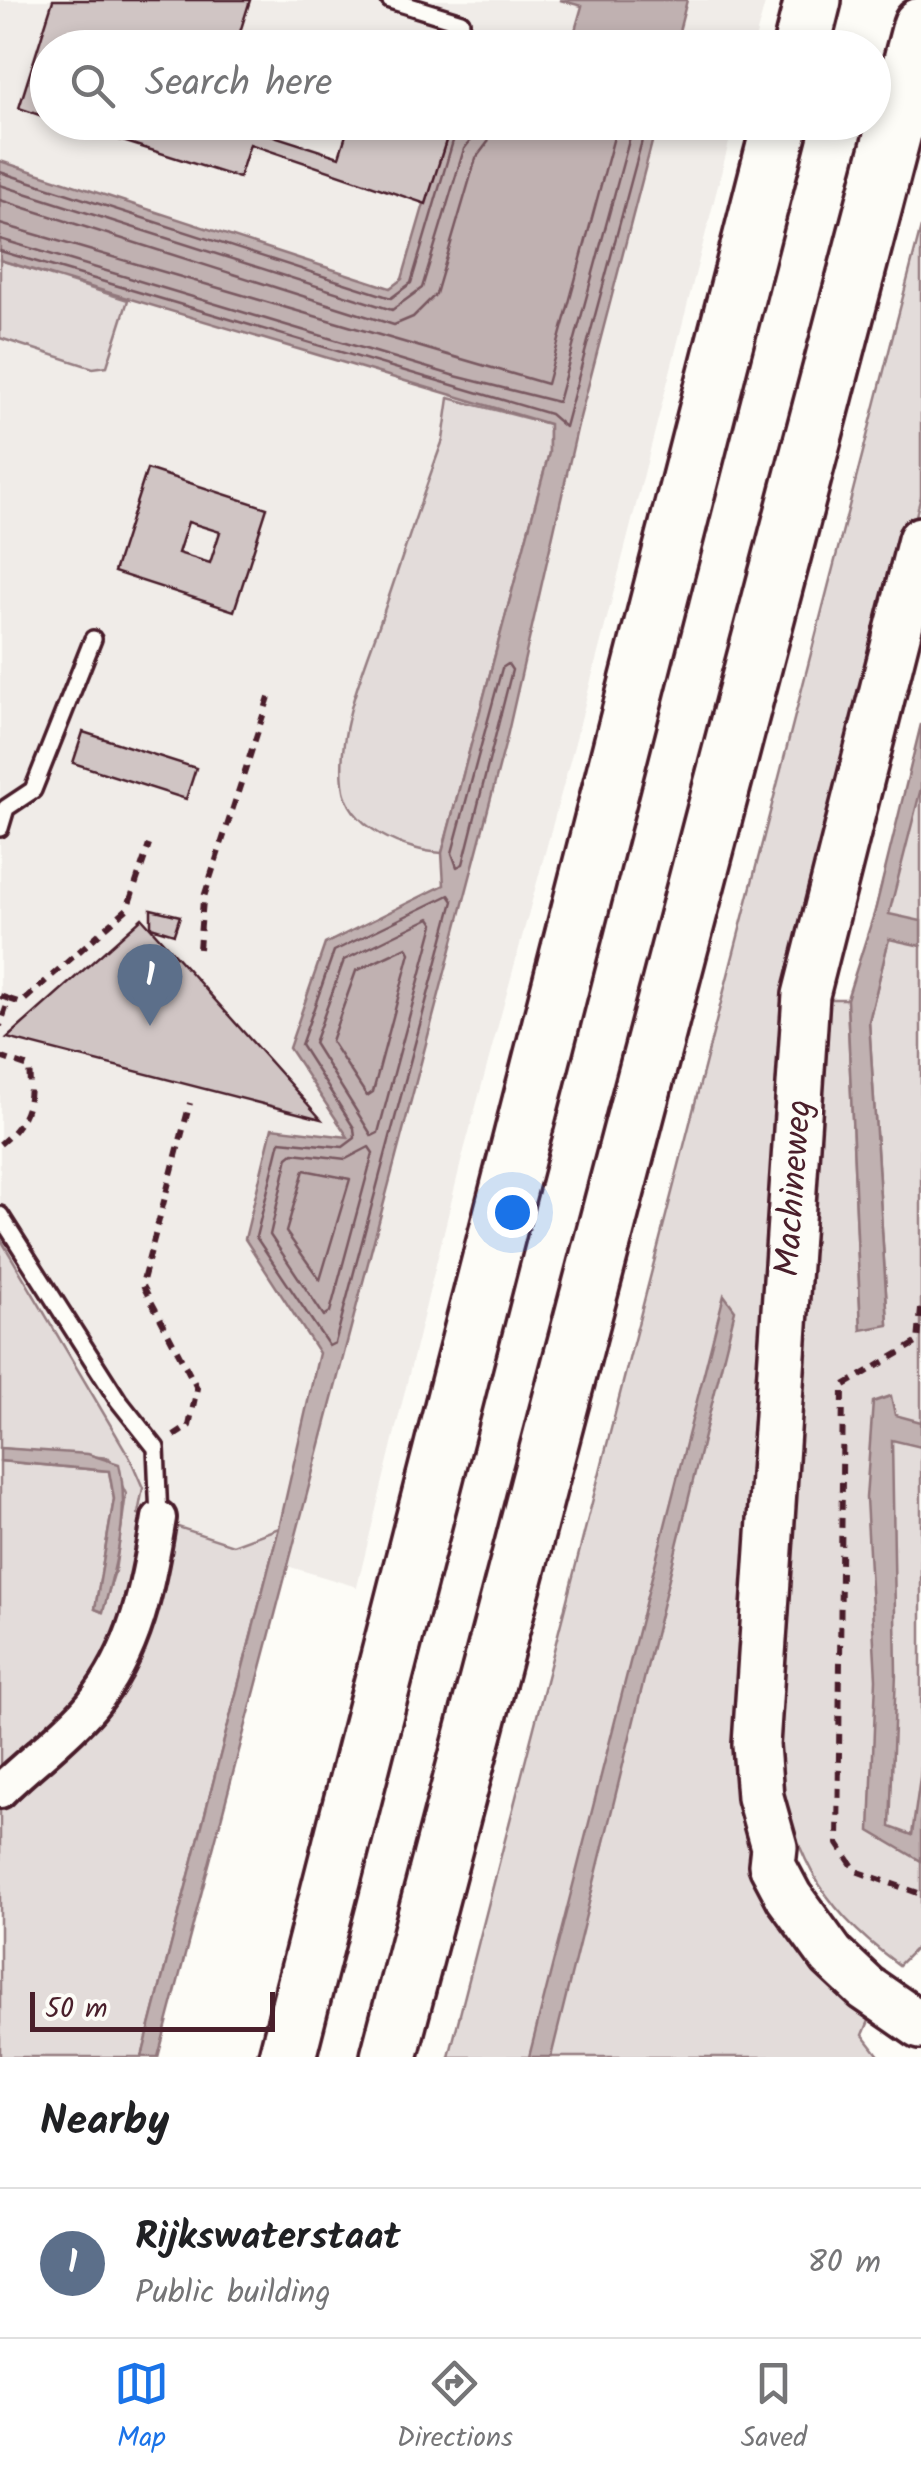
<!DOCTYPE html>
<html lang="en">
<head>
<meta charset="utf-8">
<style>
  :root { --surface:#fff; --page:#f6f6f6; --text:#202124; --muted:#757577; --line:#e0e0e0; --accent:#1a73e8 }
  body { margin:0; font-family:Kalam,sans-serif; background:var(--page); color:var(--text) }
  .scale { position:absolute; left:30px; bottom:25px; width:245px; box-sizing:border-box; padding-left:10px; border:5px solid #4a1f2b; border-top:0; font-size:28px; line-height:35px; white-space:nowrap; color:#4a1f2b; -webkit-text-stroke:8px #fdfcf7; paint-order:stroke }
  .you { position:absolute; left:512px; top:1212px; width:35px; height:35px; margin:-25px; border:8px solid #fff; border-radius:50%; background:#1a73e8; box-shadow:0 0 0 15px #1a73e833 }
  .badge { display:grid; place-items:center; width:65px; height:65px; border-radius:50%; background:var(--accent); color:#fff; font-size:32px; font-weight:700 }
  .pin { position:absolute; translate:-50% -82px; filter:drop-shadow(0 2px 5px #0008) }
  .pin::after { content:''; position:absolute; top:52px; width:35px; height:30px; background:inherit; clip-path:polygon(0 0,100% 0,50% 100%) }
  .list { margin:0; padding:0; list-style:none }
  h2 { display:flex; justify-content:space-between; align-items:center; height:130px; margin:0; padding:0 40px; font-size:42px }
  h2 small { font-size:32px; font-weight:400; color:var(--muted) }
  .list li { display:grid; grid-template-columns:65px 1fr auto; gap:30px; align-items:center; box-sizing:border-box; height:150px; padding:0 40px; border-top:2px solid var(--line) }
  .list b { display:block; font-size:38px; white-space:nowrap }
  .list p { margin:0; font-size:32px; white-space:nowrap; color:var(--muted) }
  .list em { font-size:32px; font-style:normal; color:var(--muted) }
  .icon { flex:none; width:55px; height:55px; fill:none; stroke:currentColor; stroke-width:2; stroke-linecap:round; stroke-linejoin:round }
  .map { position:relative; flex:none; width:921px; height:2057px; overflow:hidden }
  .search { position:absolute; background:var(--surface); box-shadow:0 5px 15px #0003; left:30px; right:30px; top:30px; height:110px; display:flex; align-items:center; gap:25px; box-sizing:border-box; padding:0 35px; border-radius:55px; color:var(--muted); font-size:38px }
  .sheet { height:280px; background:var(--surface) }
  nav { display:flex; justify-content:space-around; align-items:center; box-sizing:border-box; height:140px; border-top:2px solid var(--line); background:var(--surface); font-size:28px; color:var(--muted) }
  nav a { display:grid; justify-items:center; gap:5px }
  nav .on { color:var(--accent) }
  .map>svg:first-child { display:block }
</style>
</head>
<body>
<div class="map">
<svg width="921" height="2057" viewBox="0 0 921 2057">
  <rect width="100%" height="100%" fill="#fdfcf7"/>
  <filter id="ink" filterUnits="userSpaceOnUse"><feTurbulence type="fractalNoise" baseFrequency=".01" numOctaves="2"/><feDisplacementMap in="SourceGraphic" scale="20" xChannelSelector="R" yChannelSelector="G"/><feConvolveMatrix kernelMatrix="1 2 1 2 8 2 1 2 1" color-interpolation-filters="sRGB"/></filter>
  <g filter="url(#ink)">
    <path fill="#f0ece8" d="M0,0H766L753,47L48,48V122L734,123L577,735L462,1158L357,1587L150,1525L0,1770Z"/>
    <g fill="#e3dcda" stroke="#967e82" stroke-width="2.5">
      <path d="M921,227V496L830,853L741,1776L871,2016L863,2035L880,2057H449Z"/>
      <path d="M0,260L128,300L107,366L93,368L0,338Z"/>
      <path d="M449,398L549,424V453L442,853C406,851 347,828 343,784C337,727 365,667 383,614C403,556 421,498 443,440Z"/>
      <path d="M921,735V935L875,911Z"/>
      <path d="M889,938L921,945V1943L899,1965C811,1900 797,1852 770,1750L825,999H847L861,1329L888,1324L869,1021Z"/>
      <path d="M0,1238L130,1458L143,1488L138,1514L233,1545L279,1528L142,2057H0V1461L109,1471L114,1499L95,1609L102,1612L115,1571L126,1494L109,1458L0,1448Z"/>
    </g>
    <g fill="#c0b1b1" stroke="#91777b" stroke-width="2.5">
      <path d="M560,0H687L675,47L570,48L582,6Z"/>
      <path d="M460,123H657L577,429L506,741L158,2057H142L279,1528L319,1353L245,1239L272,1128L348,1137L289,1048L325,944L444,885L442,853L549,453V424L0,260V161L390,288L402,279L445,132Z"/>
      <path d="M921,724V788L889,914L921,921V946L889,939L869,1021L888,1325L861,1330L847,999L875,911Z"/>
      <path d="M724,1295L735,1310L551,2057H529Z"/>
      <path d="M891,1396L895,1415L921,1422V1447L892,1440L896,1673L890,1827L912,1835L921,1771V1861L870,1831L876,1679L866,1498L873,1402Z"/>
      <path d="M0,1448L88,1454L119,1464C130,1511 116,1565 103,1612L95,1609L114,1499L109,1471L0,1461Z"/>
    </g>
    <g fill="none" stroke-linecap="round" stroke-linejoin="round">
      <g stroke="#795961" stroke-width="2.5">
        <path d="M0,172L391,298L411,283L453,141L464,122"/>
        <path d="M0,185L392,310L422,288L464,149L474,136L477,122"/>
        <path d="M0,200L394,325L413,317L436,294L476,158L488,142L492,122"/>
        <path d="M0,224L547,384L618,122"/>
        <path d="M0,239L455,376L558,402L634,122"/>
        <path d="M0,251L550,414L565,427L647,122"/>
        <path d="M508,664L512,670L463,864L457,867L452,853L502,668Z"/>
        <path d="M449,895L453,901L335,1343L329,1346L256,1237L280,1141L343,1147L355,1138L354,1128L301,1045L334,951Z"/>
        <path d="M430,918L434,924L378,1133L372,1136L314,1043L344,960Z"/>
        <path d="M407,947L410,953L373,1092L367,1096L331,1041L356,971Z"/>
        <path d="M369,1147L373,1153L330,1312L324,1316L270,1235L288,1157L293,1153L346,1159Z"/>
        <path d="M304,1170L350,1179L320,1280L286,1232Z"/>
      </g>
    </g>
    <g fill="#d0c5c4" stroke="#4a1f2b" stroke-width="2.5" fill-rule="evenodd">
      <path d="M53,0H250L235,48H48V118L19,108Z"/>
      <path d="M63,122H257L255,130L339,157L350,122H452L426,204L250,144L239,178Z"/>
      <path d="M147,469L267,508L234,611L114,572ZM188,522L220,532L210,563L178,553Z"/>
      <path d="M83,732L196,768L186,799L73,763Z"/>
      <path d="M151,909L180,916L174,934L151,927Z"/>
      <path d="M142,918L321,1119L7,1038Z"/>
    </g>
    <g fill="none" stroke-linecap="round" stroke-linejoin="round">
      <defs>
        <g id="lane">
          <path d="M390,0L461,22"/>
          <path d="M0,828L6,808L33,790L93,639"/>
          <path d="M0,1215L118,1400L156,1448L159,1518"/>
        </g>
        <path id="street" d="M0,1791C29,1762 65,1737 91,1706C136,1651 148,1586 159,1518"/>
        <path id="secondary" d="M921,540L806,995L756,1745L760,1797L774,1847L772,1865L789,1897L832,1956L866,1988L921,2026"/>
        <g id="highway">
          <path d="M801,48L813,0"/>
          <path d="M287,2057L781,122"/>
          <path d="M389,2057L921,26"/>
        </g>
      </defs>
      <use href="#lane" stroke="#4a1f2b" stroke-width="22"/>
      <use href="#street" stroke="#4a1f2b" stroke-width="40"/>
      <use href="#secondary" stroke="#4a1f2b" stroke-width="52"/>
      <use href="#highway" stroke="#4a1f2b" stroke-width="62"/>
      <g stroke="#4a1f2b" stroke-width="6" stroke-dasharray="10 8" stroke-linecap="butt">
        <path d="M199,949L203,900L269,697"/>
        <path d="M0,996L9,999L0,1026"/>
        <path d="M9,999L21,1003L127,909L149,845"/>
        <path d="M0,1057L29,1067C32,1102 28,1121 0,1144"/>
        <path d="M921,1309L918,1342L843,1386L838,1844L856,1871L921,1894"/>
        <path d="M174,1436L189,1426L197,1388L142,1284L190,1103"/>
      </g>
      <use href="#lane" stroke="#fdfcf7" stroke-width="15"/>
      <use href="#street" stroke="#fdfcf7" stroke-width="32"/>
      <use href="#secondary" stroke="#fdfcf7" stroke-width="45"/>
      <use href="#highway" stroke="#fdfcf7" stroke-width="55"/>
    </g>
  </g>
  <g text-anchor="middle" stroke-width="8" stroke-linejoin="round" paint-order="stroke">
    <g font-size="35" fill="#4a1f2b" stroke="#fdfcf7">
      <text transform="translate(792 1188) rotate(-86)" y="12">Machineweg</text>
    </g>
  </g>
</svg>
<div class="scale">50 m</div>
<div class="you"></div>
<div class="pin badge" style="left:150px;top:1026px;background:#5c6f8a">1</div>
<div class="search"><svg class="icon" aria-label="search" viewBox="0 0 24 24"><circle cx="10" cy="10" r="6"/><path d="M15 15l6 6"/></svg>Search here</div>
</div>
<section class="sheet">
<h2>Nearby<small></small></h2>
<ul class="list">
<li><span class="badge" style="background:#5c6f8a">1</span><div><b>Rijkswaterstaat</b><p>Public building</p></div><em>80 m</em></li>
</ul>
</section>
<nav>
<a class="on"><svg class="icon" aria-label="map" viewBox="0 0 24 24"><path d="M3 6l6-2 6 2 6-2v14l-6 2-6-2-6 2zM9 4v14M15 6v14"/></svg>Map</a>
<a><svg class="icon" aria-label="directions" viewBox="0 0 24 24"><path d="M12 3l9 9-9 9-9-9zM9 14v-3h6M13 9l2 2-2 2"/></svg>Directions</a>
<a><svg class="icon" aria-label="saved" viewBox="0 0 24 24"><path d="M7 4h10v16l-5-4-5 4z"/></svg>Saved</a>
</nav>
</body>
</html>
